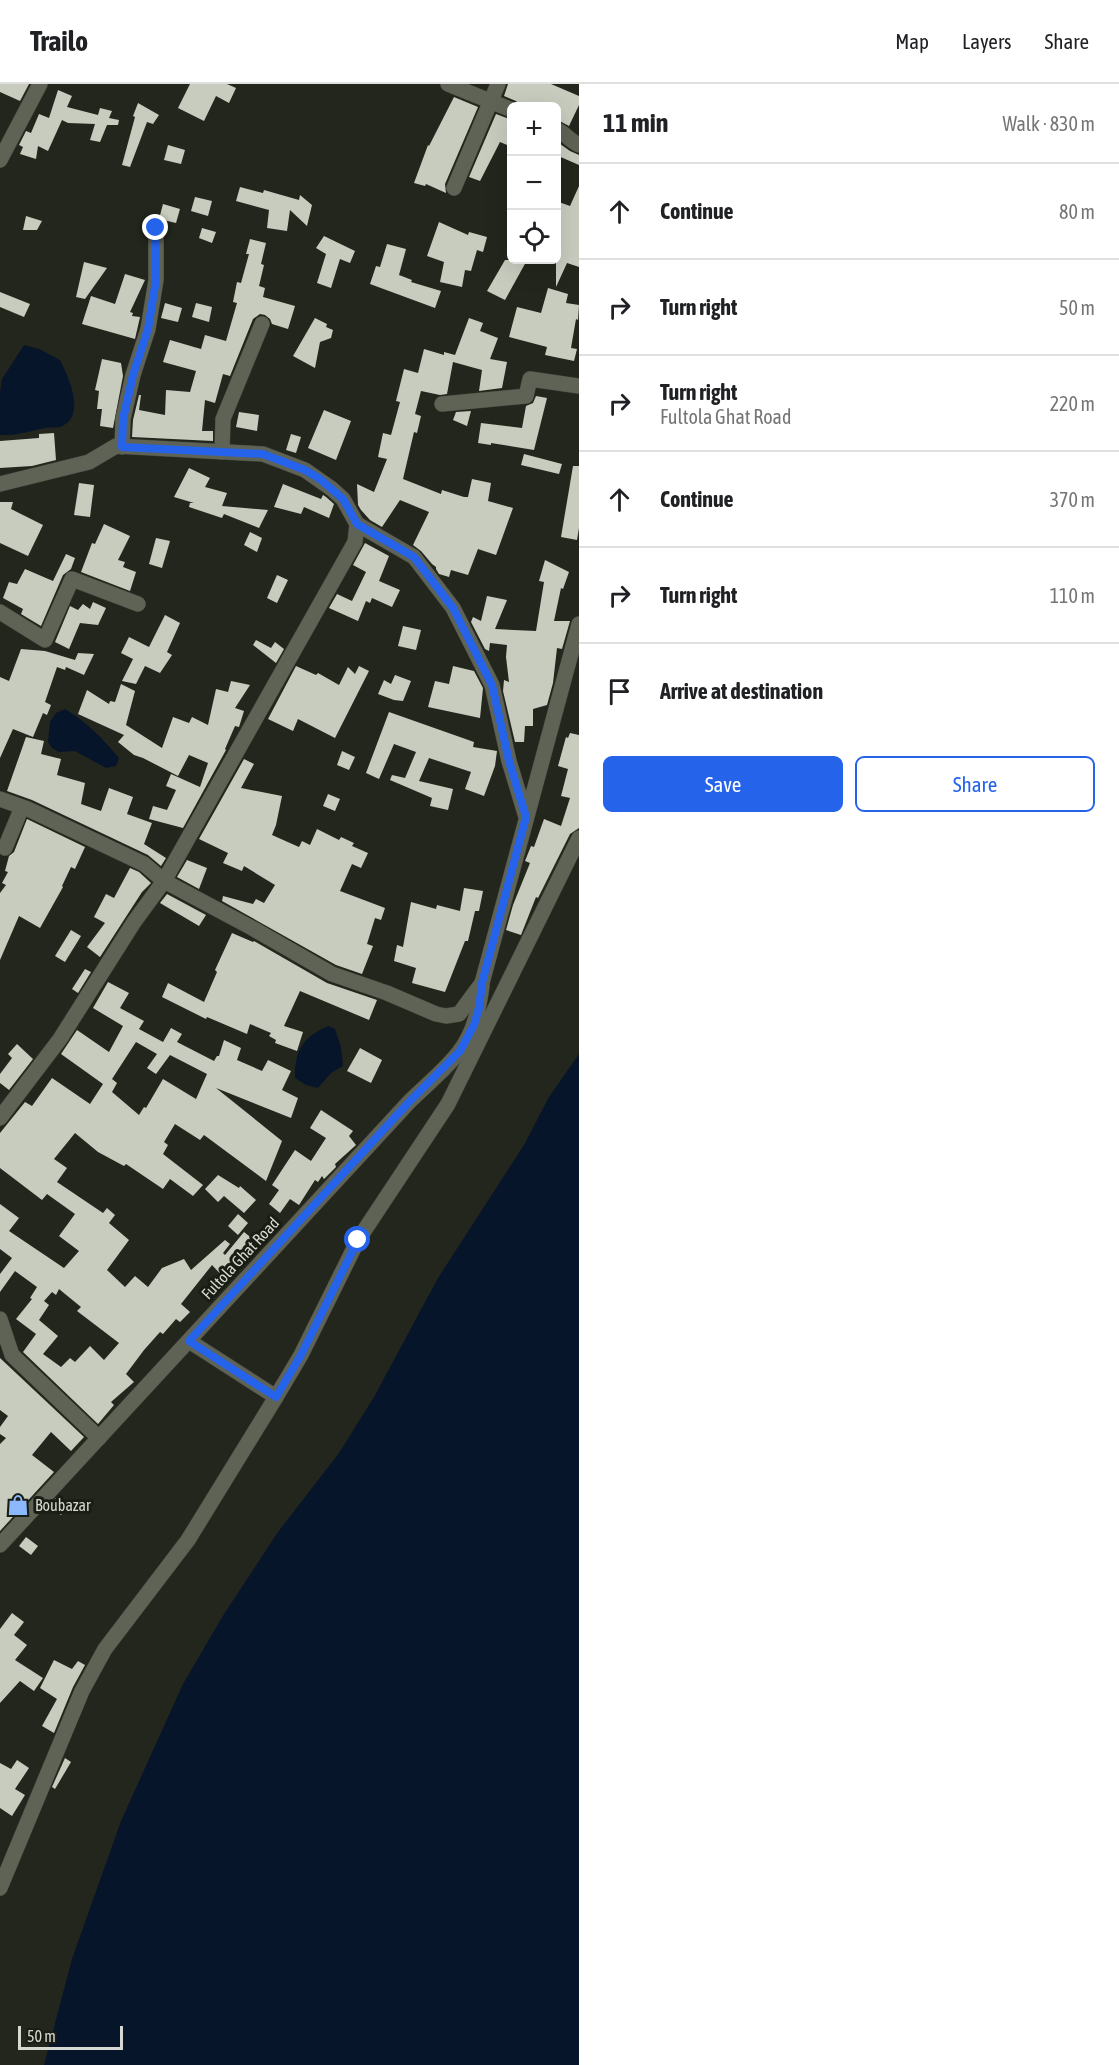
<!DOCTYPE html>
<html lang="en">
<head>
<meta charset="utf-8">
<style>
  :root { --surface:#fff; --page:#f2f2f2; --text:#202124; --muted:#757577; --line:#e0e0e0; --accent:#2563eb }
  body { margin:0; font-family:"Asap Condensed",sans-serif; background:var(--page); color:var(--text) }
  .controls { position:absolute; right:18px; top:18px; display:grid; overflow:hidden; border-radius:9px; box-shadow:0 6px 24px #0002 }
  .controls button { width:54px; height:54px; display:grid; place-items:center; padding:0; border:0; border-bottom:2px solid var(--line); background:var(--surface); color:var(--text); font:30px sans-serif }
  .scale { position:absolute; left:18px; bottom:15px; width:105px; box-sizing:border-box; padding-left:6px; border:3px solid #d6d8d2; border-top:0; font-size:16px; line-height:21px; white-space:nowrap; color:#d6d8d2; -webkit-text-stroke:4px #1a1d13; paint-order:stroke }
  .stop { position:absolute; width:18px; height:18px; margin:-14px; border:4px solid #2563eb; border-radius:50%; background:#fff }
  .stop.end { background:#2563eb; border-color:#fff; box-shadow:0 2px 6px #0008 }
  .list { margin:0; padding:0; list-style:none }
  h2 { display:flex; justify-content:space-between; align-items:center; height:78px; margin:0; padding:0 24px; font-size:26px }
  h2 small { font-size:20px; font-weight:400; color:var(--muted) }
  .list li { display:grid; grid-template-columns:39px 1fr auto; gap:18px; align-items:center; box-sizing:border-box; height:96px; padding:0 24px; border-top:2px solid var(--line) }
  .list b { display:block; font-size:22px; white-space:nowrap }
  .list p { margin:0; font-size:20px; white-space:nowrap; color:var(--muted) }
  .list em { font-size:20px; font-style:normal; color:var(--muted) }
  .actions { display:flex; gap:12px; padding:18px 24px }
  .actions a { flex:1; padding:14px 0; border:2px solid var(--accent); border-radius:9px; text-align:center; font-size:21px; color:var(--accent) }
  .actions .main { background:var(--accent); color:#fff }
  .icon { flex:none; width:33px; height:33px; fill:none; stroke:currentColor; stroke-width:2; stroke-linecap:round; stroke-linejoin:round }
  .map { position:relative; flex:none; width:579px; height:1981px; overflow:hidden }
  header { display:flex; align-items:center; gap:36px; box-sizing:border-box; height:84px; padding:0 30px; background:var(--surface); border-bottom:2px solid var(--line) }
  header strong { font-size:28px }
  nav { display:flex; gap:33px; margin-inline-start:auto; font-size:21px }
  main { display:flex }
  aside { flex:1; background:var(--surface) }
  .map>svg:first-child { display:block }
</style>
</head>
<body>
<header>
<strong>Trailo</strong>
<nav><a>Map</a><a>Layers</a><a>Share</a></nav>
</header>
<main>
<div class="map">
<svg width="579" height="1981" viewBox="0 0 579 1981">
  <rect width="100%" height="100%" fill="#23261c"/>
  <g fill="#07152a">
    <path d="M24,261L39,265L60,276C68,292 88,333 60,343C56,344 50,343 46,344C30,347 17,352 0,351V308L2,295Z"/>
    <path d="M65,625C87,638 103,655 119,674L116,682L106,684L75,667L59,668L52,664L48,658L50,638L56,629Z"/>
    <path d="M329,942L335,945L341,963L343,982L331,989L318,1004L306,1001L295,994C294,967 304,951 329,942Z"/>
    <path d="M579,970V1981H44L72,1875L121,1737L183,1600L224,1530L278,1448L339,1369L374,1313L438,1194L524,1061L549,1013Z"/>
  </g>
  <g fill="#c8ccbf" fill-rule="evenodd">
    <path d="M0,0H29L20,17L0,8Z"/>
    <path d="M190,0H227L236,4L229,19L216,12L204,37L178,24Z"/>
    <path d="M508,0H551L579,12V21L569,42L556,35V22H521L516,17L504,12Z"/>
    <path d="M58,6L72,12L67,23L98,31L100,24L112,27L109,34L119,36L118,41H107L100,58L90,56L95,40L68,39L62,36L48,67L38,62L36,75L20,70L23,63L19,61L26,47L31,49L39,30L49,34Z"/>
    <path d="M454,13L478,23L445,100L446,109L426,100L425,102L414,99L428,61L429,62Z"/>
    <path d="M138,19L159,31L153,40L147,38L130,83L122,81L135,33L133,32Z"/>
    <path d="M496,30L512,36V63L500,58L480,97L469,93Z"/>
    <path d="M556,57L570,67L579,71V81L556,71Z"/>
    <path d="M168,61L185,66L181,80L164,76Z"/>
    <path d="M579,102V183L567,179L556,203V117L570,122Z"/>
    <path d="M240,103L263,109L264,106L299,116L300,111L312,121L307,142L290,126L287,147L267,144L269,126L236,117Z"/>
    <path d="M195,113L212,117L208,132L191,127Z"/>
    <path d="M163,120L180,125L176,139L159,135Z"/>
    <path d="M26,132L42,137L37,146H23Z"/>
    <path d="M439,138L468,151L469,148L487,153L483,168L477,166L471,187L465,186L462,203L440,198L444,178L427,172Z"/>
    <path d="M202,144L216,148L212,159L199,154Z"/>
    <path d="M324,152L355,167L350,179L340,175L331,204L317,199L326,170L316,164Z"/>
    <path d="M250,155L266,159L261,180L264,181L259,202L265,204L263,213L295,222L288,245L272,240L270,235L265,231L260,230L253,235L230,292L223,290L215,319L205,316L202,347H213V357L132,353L133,336L139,311H141L139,326L165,331L166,306L190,308L196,287L163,278L170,256L201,265L205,251L226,257L237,219L233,218L237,198L241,199L249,170H246Z"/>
    <path d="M387,160L406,165L399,191L412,196L411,198L441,207L435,224L370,200L376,182L380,183Z"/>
    <path d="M505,176H520L526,178L505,216L487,207Z"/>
    <path d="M84,178L107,184L85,215L76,213Z"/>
    <path d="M125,190L145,196L130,228L133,229L132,232L140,233L135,255L82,240L91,212L115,220Z"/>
    <path d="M548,204L568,210L566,219L579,221L578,236L576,235L571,264L577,265L574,277L545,271L547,263L509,253L517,223L541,229Z"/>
    <path d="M0,208L30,220L24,233L0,223Z"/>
    <path d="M165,219L182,224L178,238L161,234Z"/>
    <path d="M196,219L212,223L209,238L192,233Z"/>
    <path d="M315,234L327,240L326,243L333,246L331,254L320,258L315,284L293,272Z"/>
    <path d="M469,234L483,239L480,247L498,254L490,275L507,278L502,304L479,307L482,286L453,278L447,310L440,311L421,307L415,330L421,332L417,349L414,348L403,395L441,410L442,406L464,413H468L472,395L491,399L488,417L513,424L496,471L478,465L468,491L451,486L449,493L439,490L436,485V483L432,480L421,467L413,461L429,428L400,416L382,443L370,436L361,426L358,421L357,400L374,408L387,375L378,373L383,349L391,351L400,318L396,317L404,285L418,289L424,265L444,271V268L455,271Z"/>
    <path d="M102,275L121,279L123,292L113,344L100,342L102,325H97L99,307L95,306Z"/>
    <path d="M536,312L547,314L534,366L491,359V361L478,359L481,339L522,344L526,322L533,319Z"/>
    <path d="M324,326L351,337L336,376L308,364Z"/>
    <path d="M471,327L467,342L453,336L456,328Z"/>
    <path d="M239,328L259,331L257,347L236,343Z"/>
    <path d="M54,349L56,376L32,382L0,384V357L39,354V350Z"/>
    <path d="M291,350L301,353L296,369L286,366Z"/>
    <path d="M524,370L562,380L559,390L521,381Z"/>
    <path d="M573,382H579V444L577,456L561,453Z"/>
    <path d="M189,384L210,394L205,403L227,409L222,422L268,426L259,444L224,430L222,434L189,423L190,419H194L174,413Z"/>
    <path d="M79,399L94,401L90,433L74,431Z"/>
    <path d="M283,400L321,415L323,411L326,413L334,420L329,434L304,423L301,430L274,423Z"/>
    <path d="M0,418H13L11,425L43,441L28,472L0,459Z"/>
    <path d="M104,440L130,452L118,476L125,478L123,483L136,488L130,507L81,488L92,459L95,460Z"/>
    <path d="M250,448L262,454L257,468L244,461Z"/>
    <path d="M156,454L170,457L162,484L149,480Z"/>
    <path d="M365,459L389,472L379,497L400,506L392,523L372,514L370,519L366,517L358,537L329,524L337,510L352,517L366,488L353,481Z"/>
    <path d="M66,470L75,474L71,485L63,491L41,542L21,530L23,525L3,514L9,498L17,500L25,485L53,497Z"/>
    <path d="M545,476L569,488L563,505L561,504L554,537H570L562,565L557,564L553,599L547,621L533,625V642H525L524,658H515L503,607L504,596L509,598L506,573L507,561L490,559L489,567L485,565L471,538L473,533L481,537L487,512L507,516L495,545L536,547L544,498L539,497Z"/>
    <path d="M277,491L288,496L277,519L267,514Z"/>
    <path d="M93,518L106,524L98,541L80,539L69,565L55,558L70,522L78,526L83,520L90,525Z"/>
    <path d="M165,531L180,539L167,568L172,571L160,589L145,582L136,600L122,597L133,575L121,569L129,553L149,563Z"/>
    <path d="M403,542L421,546L416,566L398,562Z"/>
    <path d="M256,556L271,564L275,558L284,565L276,579L253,561Z"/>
    <path d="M21,565L45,567L75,576L78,569L94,570L84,591L66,583L65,586L57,583L45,618L51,621L47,631L43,629L33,653L13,645L0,674V593L9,597Z"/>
    <path d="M296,582L316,591L318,589L339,601L348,583L355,590L359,582L369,587L335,654L298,635L293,647L268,635Z"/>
    <path d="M453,582L474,587L483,604L480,634L428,623L435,597L449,600Z"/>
    <path d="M395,591L411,597L403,617L394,616L378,610L384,596L391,600Z"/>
    <path d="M231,597L250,601L235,624L244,627L239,643L235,642L225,665L226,666L183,744L149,735L153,722L167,726L176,706L166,702L171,690L200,703L208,679L189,671L178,692L143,674L134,671L118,658L124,651L78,630L87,606L109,620L110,617L115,618L121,600L135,607L126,641L162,664L173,633L189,639L192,633L208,641L216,605L228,608Z"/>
    <path d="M389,628L474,658L473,663L497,667L495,682L484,712L465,705L471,688L429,674L419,697L453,705L448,726L430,722L432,714L390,696L392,691L405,694L416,668L394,660L379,695L366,689Z"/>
    <path d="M570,649L579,651V744L570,750L538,814L536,813L521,851L506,846L513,821L530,779L525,777L531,762L534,763L544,735L561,742L570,714L561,712L568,685L558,682L566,653L568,654Z"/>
    <path d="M26,653L44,657L41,670L61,675L57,691L85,699L81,720L101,727L109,704L133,713L127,730L152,739L144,760L166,774L161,782L148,771L32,716L7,707Z"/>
    <path d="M342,667L355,673L349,686L337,681Z"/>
    <path d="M244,675L254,680L241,704L282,712L276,741L272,751L299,763L302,757L310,761L317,745L339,756L341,753L354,759L352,762L368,769L361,784L352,780L340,807L385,824L381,836L375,834L367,860L373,862L362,890L336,881L222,817L223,812L253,820L256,815L264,819L275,801L244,782L242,787L223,779L228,769L199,755Z"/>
    <path d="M328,710L340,715L335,727L323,722Z"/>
    <path d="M27,735L85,763L75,785L71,783L62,802L63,803L40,844L19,832L0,876V809L6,801L2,799L8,788L5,787L9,772L14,768Z"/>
    <path d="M187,776L207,784L199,805L177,793Z"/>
    <path d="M130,784L139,788L151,799L142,808L100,873L87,863L105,839L94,833L106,810L114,814Z"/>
    <path d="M464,804L483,807L479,827H475L468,857H465L445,908L412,899L416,884L394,877L397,861L403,863L411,818L436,825L437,821L460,827Z"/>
    <path d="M167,810L206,831L199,842L160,819Z"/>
    <path d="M71,846L81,852L65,878L55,872Z"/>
    <path d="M232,849L253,858L254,857L327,899L377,916L369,936L300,907L284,942L303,948L297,967L275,959L276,956L269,952L271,949L250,940L247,950L207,933L206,935L162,913L168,899L204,918L217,888L215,886Z"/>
    <path d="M85,885L91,888L78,909L72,905Z"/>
    <path d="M108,898L129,909L120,924L144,937L139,945L163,958L171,944L182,950L177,958L214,977L217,972H219L224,956L241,964L237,976L262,987L268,976L291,987L282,1006L298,1014L291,1034L216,1004L282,1057L266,1097L204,1051L200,1056L175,1040L164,1058L168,1061L163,1070L203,1101L193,1112L170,1095L163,1105L126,1080L124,1082L98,1068L75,1049L54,1075L67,1084L57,1098L103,1129L107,1124L115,1131L109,1139L129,1156L107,1186L125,1203L135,1192L148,1203L162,1184L184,1175L191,1186L225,1156L230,1160L223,1169L225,1171L244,1148L259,1160L226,1196L212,1181L181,1220L190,1228L180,1238L176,1235L163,1250L160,1248L144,1266L126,1290L134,1298L111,1318L114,1321L98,1340L23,1268L36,1250L16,1235L32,1215L30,1214L37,1203L15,1187L0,1208V1190L12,1174L0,1165V1120L19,1134L9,1147L64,1184L79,1167L59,1152L75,1130L47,1110L42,1116L0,1084V1049L25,1018L32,1022L52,994L90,1020L103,1000L61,970L77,946L109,968L123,942L93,924ZM136,958L157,970L147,984L156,990L170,971L207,990L196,1015L163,995L146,1024L144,1023L139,1031L112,1008L117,999L112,995ZM59,1205L81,1223L77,1227L119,1259L104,1276L90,1262L75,1278L70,1274L61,1283L43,1270L58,1252L39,1236L49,1221L44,1217L52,1208L56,1211Z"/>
    <path d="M17,960L33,975L9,1006L0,999V990L12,974L8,970Z"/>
    <path d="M360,964L382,976L371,999L347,987Z"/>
    <path d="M321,1026L353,1047L349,1052L356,1061L335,1080L336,1083L324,1095L322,1092L318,1098L315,1096L299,1121L290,1115L280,1129L269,1120L279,1106L272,1101L295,1066L311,1077L326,1054L310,1044Z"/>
    <path d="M218,1091L239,1104L240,1102L256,1116L244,1129L224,1112L218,1118L205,1105Z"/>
    <path d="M238,1130L248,1139L238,1151L228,1142Z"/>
    <path d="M0,1274L84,1353L71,1367L51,1348L32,1371L54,1388L0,1447V1360L6,1354L0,1350V1343L8,1332L0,1326Z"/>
    <path d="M57,1413L68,1421L61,1431L49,1422Z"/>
    <path d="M26,1453L38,1462L31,1471L19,1462Z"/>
    <path d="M12,1529L24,1538L14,1551L27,1561L15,1576L43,1594L34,1607L20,1597L0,1619V1545Z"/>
    <path d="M54,1576L72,1585L78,1577L85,1581L73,1603L54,1649L42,1642L57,1615L40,1604Z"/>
    <path d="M65,1674L71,1678L55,1705L52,1703Z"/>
    <path d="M17,1676L29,1684L15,1705L25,1711L12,1732L0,1724V1679L11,1685Z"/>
  </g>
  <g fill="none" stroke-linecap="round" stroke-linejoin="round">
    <defs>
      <g id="minor">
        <path d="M448,0L512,26"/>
        <path d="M556,45C565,49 570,57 579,61"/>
        <path d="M0,76L40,0"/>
        <path d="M454,104L498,0"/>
        <path d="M442,320L526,312L530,295L579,302"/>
        <path d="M122,363L123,335L133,291L148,245L156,196V144"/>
        <path d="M222,368L223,335L262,240"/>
        <path d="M0,400L89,378L116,362L263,370L305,386L332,405L343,415L357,440L355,458L164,797L134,838L60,955L0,1034"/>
        <path d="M357,440L414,473L453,524L492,601L509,677L526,733"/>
        <path d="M0,528L45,556L72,495L138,520"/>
        <path d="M0,715L28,725L144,780L164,797L252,844L332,890L387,909L436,930L446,932L459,930L482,899L579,540"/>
        <path d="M5,764L22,723"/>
        <path d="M0,1235L12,1271L99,1354"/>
        <path d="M276,1313L301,1271L358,1156L448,1020L579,754"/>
        <path d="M0,1461L409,1018C425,1002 445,986 459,968C474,949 479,925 482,902"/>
        <path d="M0,1804L82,1607L105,1565L188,1456L276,1313L189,1257"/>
      </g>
    </defs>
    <use href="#minor" stroke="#404239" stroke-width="16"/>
    <use href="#minor" stroke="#5f6356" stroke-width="15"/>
  </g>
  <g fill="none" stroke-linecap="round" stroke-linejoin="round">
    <path stroke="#2563eb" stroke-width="8" d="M156,144V196L148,245L133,291L123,335L122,363L263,370L305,386L320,395L343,415L357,440L414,473L453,524L492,601L509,677L526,733L482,899L479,924L474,941L460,967L409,1018L189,1257L276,1313L301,1271L358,1156"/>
  </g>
  <defs>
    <symbol id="shop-bare" viewBox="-9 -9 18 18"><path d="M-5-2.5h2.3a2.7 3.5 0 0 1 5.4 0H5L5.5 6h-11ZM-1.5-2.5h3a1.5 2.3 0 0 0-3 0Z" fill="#8bb9fc" stroke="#1a1d13" stroke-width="2.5" paint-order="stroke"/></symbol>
  </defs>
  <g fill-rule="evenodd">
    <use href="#shop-bare" x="3" y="1406" width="30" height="30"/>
  </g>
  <g text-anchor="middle" stroke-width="6" stroke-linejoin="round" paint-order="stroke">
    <g font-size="16" fill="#d6d8d2" stroke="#1a1d13">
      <text transform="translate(240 1174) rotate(-47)" y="6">Fultola Ghat Road</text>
    </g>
    <g font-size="16" fill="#d6d8d2" stroke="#1a1d13" text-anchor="start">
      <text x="35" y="1427">Boubazar</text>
    </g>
  </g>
</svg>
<div class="controls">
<button>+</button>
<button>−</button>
<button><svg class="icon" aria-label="locate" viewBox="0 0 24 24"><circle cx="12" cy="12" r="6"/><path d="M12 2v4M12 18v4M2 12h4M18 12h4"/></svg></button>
</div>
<div class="scale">50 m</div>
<div class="stop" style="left:358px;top:1156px"></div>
<div class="stop end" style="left:156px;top:144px"></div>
</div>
<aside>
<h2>11 min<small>Walk · 830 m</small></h2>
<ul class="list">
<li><svg class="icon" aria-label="ahead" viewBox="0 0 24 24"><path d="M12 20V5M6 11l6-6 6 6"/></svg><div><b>Continue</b></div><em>80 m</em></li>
<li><svg class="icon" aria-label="right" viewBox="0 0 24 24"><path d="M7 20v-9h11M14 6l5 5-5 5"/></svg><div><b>Turn right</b></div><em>50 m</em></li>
<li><svg class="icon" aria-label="right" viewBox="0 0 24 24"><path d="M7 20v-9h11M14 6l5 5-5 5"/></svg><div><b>Turn right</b><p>Fultola Ghat Road</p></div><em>220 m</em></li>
<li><svg class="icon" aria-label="ahead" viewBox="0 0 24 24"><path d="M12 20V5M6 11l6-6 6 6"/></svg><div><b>Continue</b></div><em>370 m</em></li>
<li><svg class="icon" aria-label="right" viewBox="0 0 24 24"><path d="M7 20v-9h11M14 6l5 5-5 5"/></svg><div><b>Turn right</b></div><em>110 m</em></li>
<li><svg class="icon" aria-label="arrive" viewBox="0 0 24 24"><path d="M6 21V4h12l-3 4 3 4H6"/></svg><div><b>Arrive at destination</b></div></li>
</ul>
<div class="actions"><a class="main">Save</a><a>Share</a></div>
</aside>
</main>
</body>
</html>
